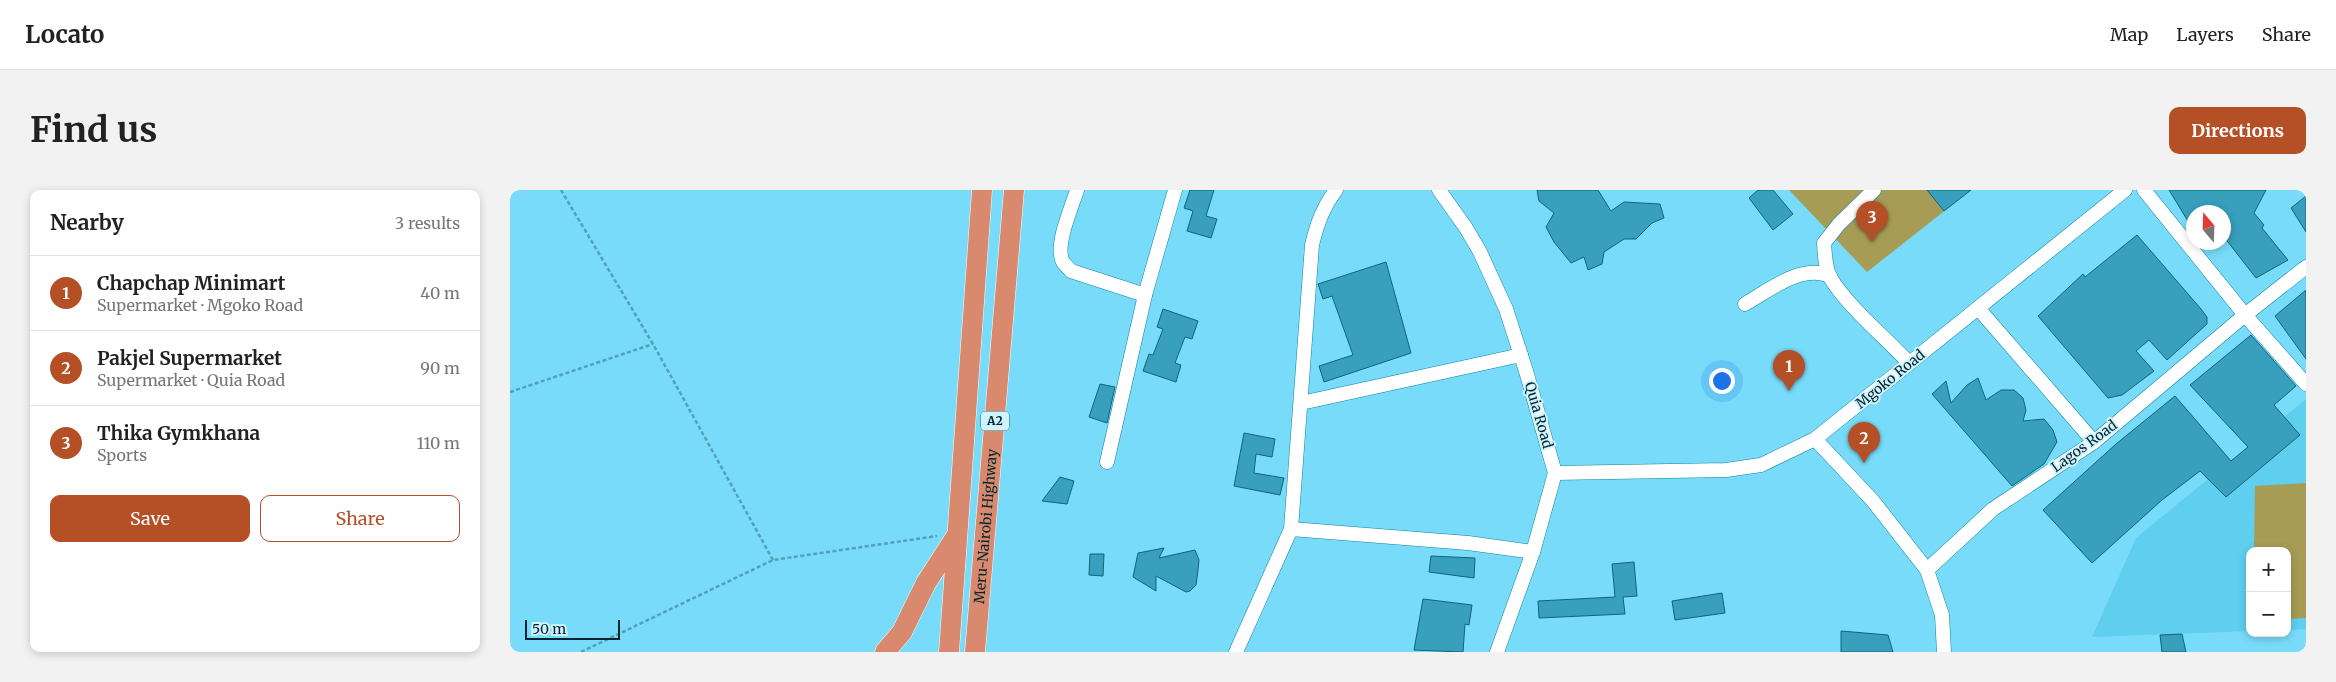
<!DOCTYPE html>
<html lang="en">
<head>
<meta charset="utf-8">
<style>
  :root { --surface:#fff; --page:#f2f2f2; --text:#222; --muted:#767676; --line:#e0e0e0; --accent:#b54f26 }
  body { margin:0; font-family:Merriweather,serif; background:var(--page); color:var(--text) }
  .controls { position:absolute; right:15px; bottom:15px; display:grid; overflow:hidden; border-radius:10px; box-shadow:0 2px 8px #0003 }
  .controls button { width:45px; height:45px; display:grid; place-items:center; padding:0; border:0; border-bottom:1px solid var(--line); background:var(--surface); color:var(--text); font:25px sans-serif }
  .compass { position:absolute; left:1676px; top:15px; width:45px; height:45px; border-radius:50%; background:var(--surface); box-shadow:0 2px 8px #0003; rotate:341deg }
  .scale { position:absolute; left:15px; bottom:12px; width:95px; box-sizing:border-box; padding-left:5px; border:2px solid #04252e; border-top:0; font-size:14px; line-height:18px; white-space:nowrap; color:#04252e; -webkit-text-stroke:4px #cff3ff; paint-order:stroke }
  .you { position:absolute; left:1211px; top:190px; width:18px; height:18px; margin:-12px; border:4px solid #fff; border-radius:50%; background:#1a73e8; box-shadow:0 0 0 8px #1a73e833 }
  .badge { display:grid; place-items:center; width:32px; height:32px; border-radius:50%; background:var(--accent); color:#fff; font-size:16px; font-weight:700 }
  .pin { position:absolute; translate:-50% -41px; filter:drop-shadow(0 1px 2px #0008) }
  .pin::after { content:''; position:absolute; top:26px; width:18px; height:15px; background:inherit; clip-path:polygon(0 0,100% 0,50% 100%) }
  .list { margin:0; padding:0; list-style:none }
  h2 { display:flex; justify-content:space-between; align-items:center; height:65px; margin:0; padding:0 20px; font-size:21px }
  h2 small { font-size:16px; font-weight:400; color:var(--muted) }
  .list li { display:grid; grid-template-columns:32px 1fr auto; gap:15px; align-items:center; box-sizing:border-box; height:75px; padding:0 20px; border-top:1px solid var(--line) }
  .list b { display:block; font-size:19px; white-space:nowrap }
  .list p { margin:0; font-size:16px; white-space:nowrap; color:var(--muted) }
  .list em { font-size:16px; font-style:normal; color:var(--muted) }
  .actions { display:flex; gap:10px; padding:15px 20px }
  .actions a { flex:1; padding:11px 0; border:1px solid var(--accent); border-radius:10px; text-align:center; font-size:18px; color:var(--accent) }
  .actions .main { background:var(--accent); color:#fff }
  .map { position:relative; flex:none; width:1796px; height:462px; overflow:hidden; border-radius:10px }
  header { display:flex; align-items:center; gap:30px; box-sizing:border-box; height:70px; padding:0 25px; background:var(--surface); border-bottom:1px solid var(--line) }
  header strong { font-size:24px }
  nav { display:flex; gap:28px; margin-inline-start:auto; font-size:18px }
  .intro { display:flex; align-items:center; justify-content:space-between; box-sizing:border-box; height:120px; padding:0 30px }
  h1 { margin:0; font-size:35px }
  .button { padding:12px 22px; border-radius:10px; background:var(--accent); color:#fff; font-size:18px; font-weight:700 }
  main { display:flex; gap:30px; padding:0 30px }
  aside { flex:1; background:var(--surface); border-radius:10px; box-shadow:0 2px 8px #0003 }
  .map>svg:first-child { display:block }
</style>
</head>
<body>
<header>
<strong>Locato</strong>
<nav><a>Map</a><a>Layers</a><a>Share</a></nav>
</header>
<div class="intro"><h1>Find us</h1><a class="button">Directions</a></div>
<main>
<aside>
<h2>Nearby<small>3 results</small></h2>
<ul class="list">
<li><span class="badge">1</span><div><b>Chapchap Minimart</b><p>Supermarket · Mgoko Road</p></div><em>40 m</em></li>
<li><span class="badge">2</span><div><b>Pakjel Supermarket</b><p>Supermarket · Quia Road</p></div><em>90 m</em></li>
<li><span class="badge">3</span><div><b>Thika Gymkhana</b><p>Sports</p></div><em>110 m</em></li>
</ul>
<div class="actions"><a class="main">Save</a><a>Share</a></div>
</aside>
<div class="map">
<svg width="1796" height="462" viewBox="0 0 1796 462">
  <rect width="100%" height="100%" fill="#78dbf9"/>
  <path fill="#5fceef" d="M1796,209V439L1777,440V361H1740V441L1582,447L1626,348Z"/>
  <g fill="#a79c55">
    <path d="M1279,0H1461L1357,82Z"/>
    <path d="M1796,293V428L1777,429V361H1744L1745,296Z"/>
  </g>
  <g fill="#389fbd" stroke="#10657b">
    <path d="M680,0H704L696,26L707,29L701,48L677,41L683,21L674,18Z"/>
    <path d="M1027,0H1088L1101,21L1114,12L1150,14L1154,28L1142,33L1126,49H1114L1094,62L1092,74L1078,80L1074,67L1061,73L1044,52L1036,37L1044,23L1029,11Z"/>
    <path d="M1248,0H1263L1283,24L1263,40L1239,8Z"/>
    <path d="M1417,0H1461L1434,21Z"/>
    <path d="M1659,0H1756L1744,23L1754,35L1752,38L1778,70L1746,88L1714,47V22H1684V41Z"/>
    <path d="M1796,6V42L1781,18Z"/>
    <path d="M1627,45L1691,119L1697,127V134L1657,170L1639,150L1626,161L1644,181L1612,205L1598,208L1528,126L1573,84L1575,87Z"/>
    <path d="M876,72L901,163L814,192L809,176L843,165L822,106L813,109L808,94Z"/>
    <path d="M1796,100V169L1765,126Z"/>
    <path d="M653,119L688,131L682,149L675,147L665,173L671,175L666,192L633,181L639,164L643,165L653,139L647,137Z"/>
    <path d="M1741,145L1786,196L1764,215L1790,245L1716,307L1690,281L1652,310L1582,373L1533,320L1606,254L1665,206L1721,271L1738,257L1680,195Z"/>
    <path d="M1468,188L1476,210L1491,200H1504L1513,208L1516,220L1513,231L1534,229L1543,240L1547,252L1534,274L1502,296L1422,204L1436,191L1441,213L1457,195Z"/>
    <path d="M590,194L605,197L597,233L579,227Z"/>
    <path d="M734,243L765,249L762,267L746,264L744,283L774,288L770,305L724,296Z"/>
    <path d="M550,287L564,291L557,314L532,311Z"/>
    <path d="M654,358L649,368L685,360L689,370L688,380L686,395L680,401L676,402L646,386V401L623,387L628,363Z"/>
    <path d="M580,364H594L593,386L579,385Z"/>
    <path d="M921,366L965,368L964,388L919,382Z"/>
    <path d="M1124,372L1127,406L1113,407L1115,424L1029,428L1028,411L1105,407L1102,374Z"/>
    <path d="M1212,403L1215,423L1165,430L1162,411Z"/>
    <path d="M913,409L962,415L959,435L955,434L953,462L904,460Z"/>
    <path d="M1331,441L1378,445L1383,462H1331Z"/>
    <path d="M1672,444L1676,462H1652L1650,445Z"/>
  </g>
  <g fill="none" stroke-linecap="round" stroke-linejoin="round">
    <defs>
      <g id="minor">
        <path d="M567,0C562,17 544,56 553,72C555,75 559,78 561,81L635,105"/>
        <path d="M826,0C813,17 807,34 802,55L781,339L958,353L1023,362"/>
        <path d="M929,0L956,38L970,62L996,119L1016,181L1045,283L1023,362L987,462"/>
        <path d="M1364,0L1329,34L1314,53C1315,65 1315,77 1320,87C1335,114 1377,149 1399,173"/>
        <path d="M1634,0L1735,125L1796,194"/>
        <path d="M1235,114C1258,101 1292,73 1320,86"/>
        <path d="M1468,118L1584,252"/>
        <path d="M791,213L1011,165"/>
        <path d="M1305,249L1363,311L1417,380"/>
        <path d="M597,272L635,105L665,0"/>
        <path d="M1045,283L1216,280L1251,275L1305,249L1615,0"/>
        <path d="M726,462L781,339"/>
        <path d="M1434,462L1432,425L1417,380L1483,319L1584,252L1735,125L1796,77"/>
      </g>
      <g id="highway">
        <path d="M375,462L392,442L416,393L447,345"/>
        <path d="M439,462C451,308 460,154 472,0"/>
        <path id="s1" d="M465,462L504,0"/>
      </g>
    </defs>
    <use href="#minor" stroke="#0d85a2" stroke-width="15"/>
    <use href="#highway" stroke="#fff" stroke-width="21"/>
    <g stroke="#53a1b9" stroke-width="2.5" stroke-dasharray="4 2.5" stroke-linecap="butt">
      <path d="M51,0L143,154L263,370"/>
      <path d="M0,1V0"/>
      <path d="M0,202L143,154"/>
      <path d="M71,462L263,370L427,346"/>
    </g>
    <use href="#minor" stroke="#fff" stroke-width="14"/>
    <use href="#highway" stroke="#d98a6e" stroke-width="20"/>
  </g>
  <g text-anchor="middle" stroke-width="4" stroke-linejoin="round" paint-order="stroke">
    <rect fill="#cff3ff" stroke="#41636d" stroke-width="1" x="471" y="221.5" width="28" height="19" rx="4"/>
    <g font-size="12" font-weight="bold" fill="#04252e">
      <text x="485" y="235">A2</text>
    </g>
    <g font-size="14" fill="#04252e" stroke="#cff3ff">
      <text transform="translate(1380 189) rotate(-39)" y="5">Mgoko Road</text>
      <text transform="translate(1029 225) rotate(74)" y="5">Quia Road</text>
      <text transform="translate(1574 256) rotate(-36)" y="5">Lagos Road</text>
      <text dy="5" stroke="none"><textPath href="#s1" startOffset="126">Meru-Nairobi Highway</textPath></text>
    </g>
  </g>
</svg>
<div class="controls">
<button>+</button>
<button>−</button>
</div>
<svg class="compass" viewBox="-18 -18 36 36"><path d="M0-13l5 13h-10z" fill="#e53935"/><path d="M0 13l5-13h-10z" fill="#767676"/></svg>
<div class="scale">50 m</div>
<div class="you"></div>
<div class="pin badge" style="left:1279px;top:201px">1</div>
<div class="pin badge" style="left:1354px;top:273px">2</div>
<div class="pin badge" style="left:1362px;top:52px">3</div>
</div>
</main>
</body>
</html>
